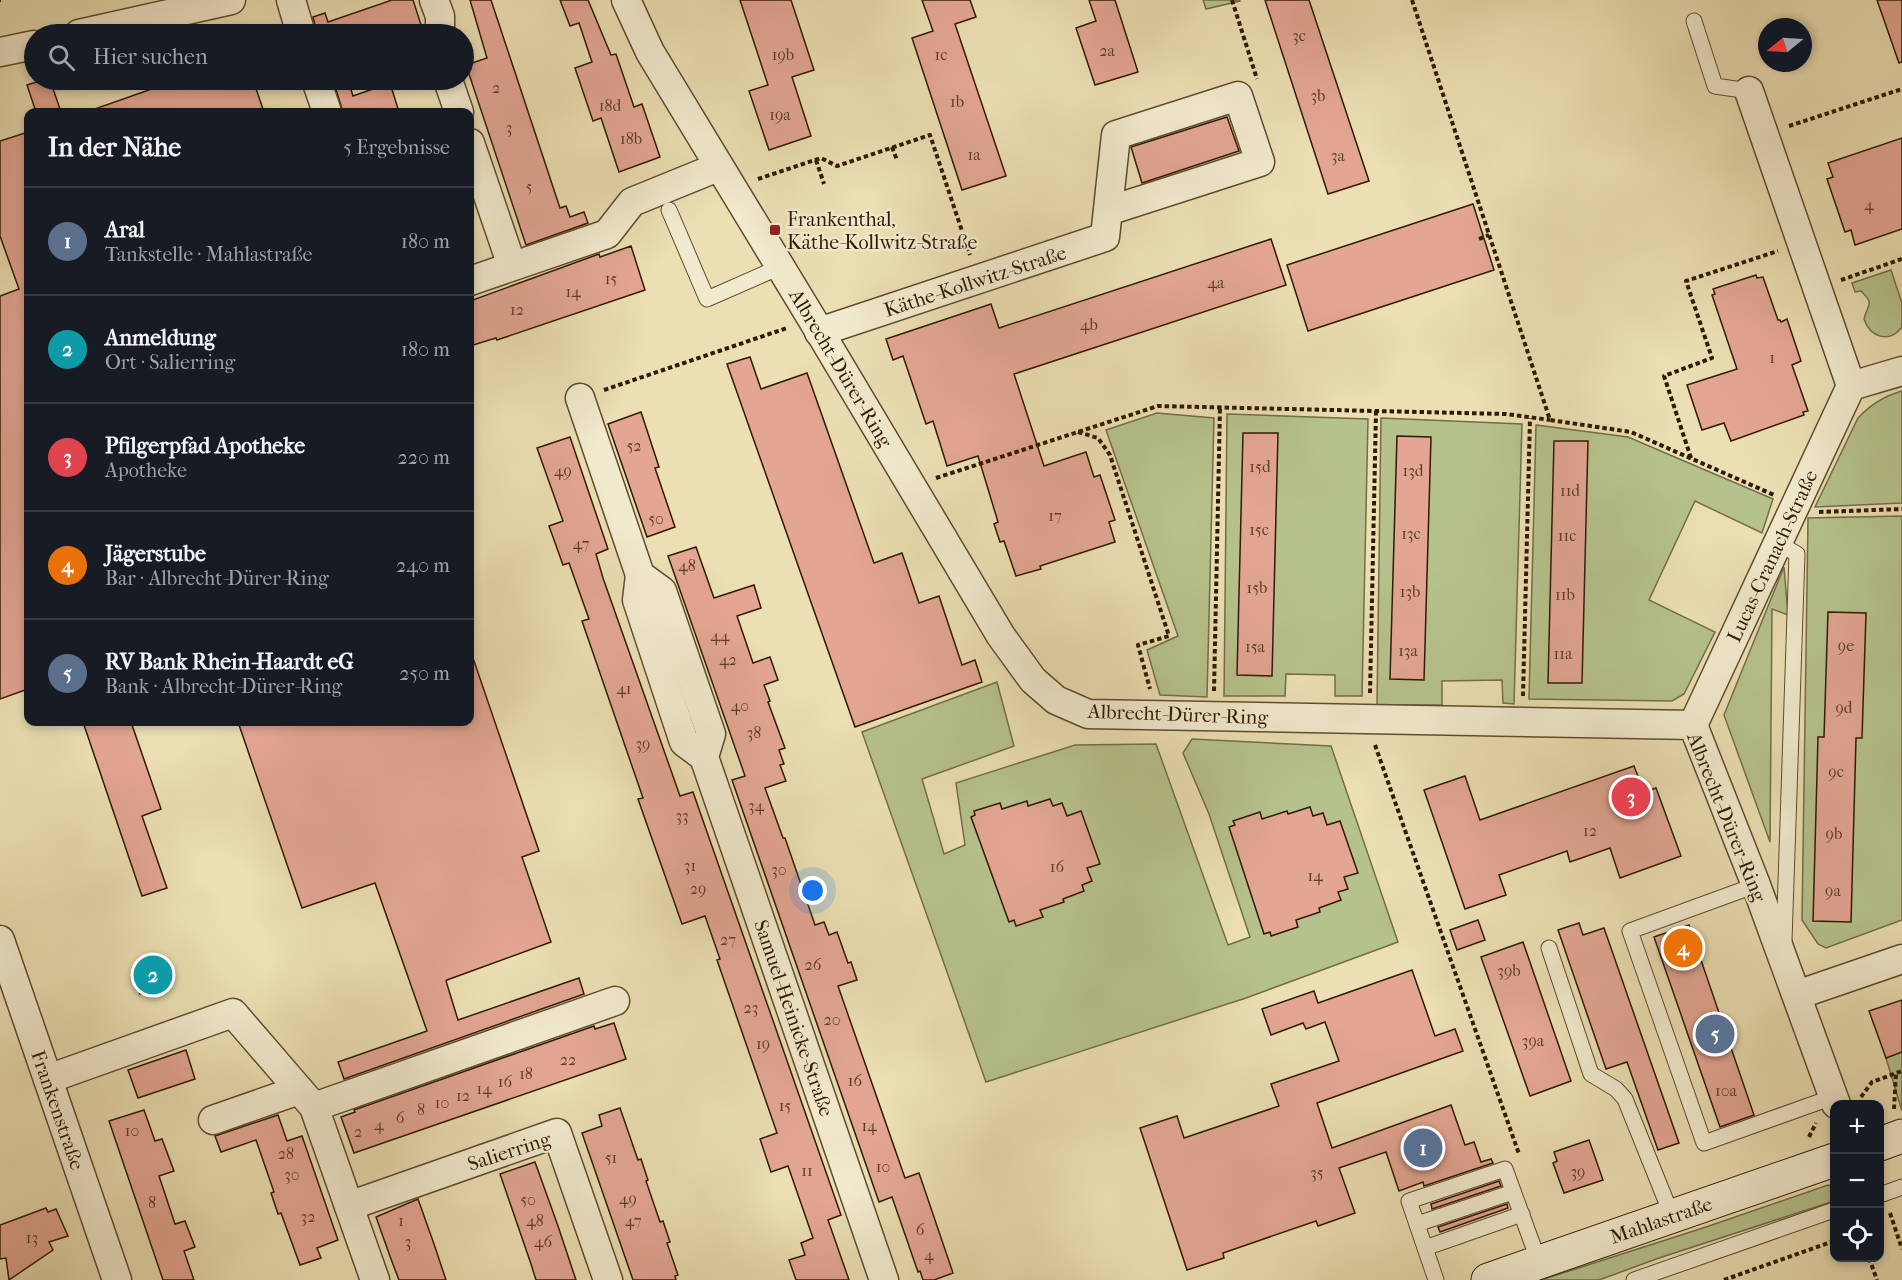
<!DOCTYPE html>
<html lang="de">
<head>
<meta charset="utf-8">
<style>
  :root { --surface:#171b24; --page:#242831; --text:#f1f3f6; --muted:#9ea1a6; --line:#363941; --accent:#8c9099 }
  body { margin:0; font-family:"IM FELL French Canon",serif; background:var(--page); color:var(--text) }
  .controls { position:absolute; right:18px; bottom:18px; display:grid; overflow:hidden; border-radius:12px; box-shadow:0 3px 9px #0003 }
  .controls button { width:54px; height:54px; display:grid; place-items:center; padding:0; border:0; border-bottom:2px solid var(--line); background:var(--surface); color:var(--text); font:30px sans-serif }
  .compass { position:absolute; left:1758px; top:18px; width:54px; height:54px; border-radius:50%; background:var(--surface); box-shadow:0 3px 9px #0003; rotate:252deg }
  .you { position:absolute; left:813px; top:891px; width:21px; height:21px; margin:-15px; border:4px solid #fff; border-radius:50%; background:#1a73e8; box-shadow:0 0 0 9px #1a73e833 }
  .badge { display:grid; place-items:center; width:39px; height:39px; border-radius:50%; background:var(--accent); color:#fff; font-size:20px; font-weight:700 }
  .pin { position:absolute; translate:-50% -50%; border:3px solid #fff; box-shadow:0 2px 6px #0006 }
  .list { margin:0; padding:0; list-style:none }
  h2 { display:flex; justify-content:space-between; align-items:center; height:78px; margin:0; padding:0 24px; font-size:26px }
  h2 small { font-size:20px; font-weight:400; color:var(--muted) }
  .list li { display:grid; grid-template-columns:39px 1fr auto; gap:18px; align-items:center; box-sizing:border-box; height:108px; padding:0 24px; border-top:2px solid var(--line) }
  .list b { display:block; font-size:22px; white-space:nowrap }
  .list p { margin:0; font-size:20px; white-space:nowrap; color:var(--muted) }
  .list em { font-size:20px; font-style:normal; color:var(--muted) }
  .icon { flex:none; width:33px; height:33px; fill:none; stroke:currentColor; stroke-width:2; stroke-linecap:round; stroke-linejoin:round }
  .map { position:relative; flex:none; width:1902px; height:1280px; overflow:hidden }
  .search { position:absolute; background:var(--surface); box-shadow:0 3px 9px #0003; left:24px; top:24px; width:450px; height:66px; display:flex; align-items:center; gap:15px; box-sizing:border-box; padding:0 21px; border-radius:33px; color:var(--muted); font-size:22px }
  .panel { position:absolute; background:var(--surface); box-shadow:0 3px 9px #0003; left:24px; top:108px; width:450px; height:618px; border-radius:12px }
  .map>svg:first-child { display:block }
</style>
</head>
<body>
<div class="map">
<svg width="1902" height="1280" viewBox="0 0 1902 1280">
  <rect width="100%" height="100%" fill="#ebdfb3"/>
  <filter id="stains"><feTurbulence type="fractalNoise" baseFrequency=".00333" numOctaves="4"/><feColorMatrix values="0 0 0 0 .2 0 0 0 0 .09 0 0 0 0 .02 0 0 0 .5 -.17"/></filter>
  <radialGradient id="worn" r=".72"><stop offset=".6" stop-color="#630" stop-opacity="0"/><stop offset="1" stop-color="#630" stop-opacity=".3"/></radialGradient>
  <g fill="#b6c28d" stroke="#736e48" stroke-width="1.5">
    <path d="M1203,0H1239L1240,1L1206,9Z"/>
    <path d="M1891,270L1902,303V327C1889,344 1870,337 1864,319C1868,303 1875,305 1861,291L1855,292L1852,283Z"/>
    <path d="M1902,391V503L1815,507L1858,418C1871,404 1884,396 1902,391Z"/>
    <path d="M1157,413L1214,418L1207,697L1160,695L1147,650L1178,636L1106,430Z"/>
    <path d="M1227,414L1368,419L1362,696H1335V675L1286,674L1285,696H1224Z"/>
    <path d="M1381,418L1522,424L1514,704L1503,703L1502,680L1442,681V705H1377Z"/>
    <path d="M1536,425L1628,437L1773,499L1762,533L1695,501L1649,600L1715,632L1684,694L1672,701L1529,699Z"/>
    <path d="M1902,516V920L1826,948L1818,944L1802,920L1808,518Z"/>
    <path d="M1784,567L1788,615L1772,609L1770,842L1724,715Z"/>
    <path d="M997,682L1014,746L922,779L944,854L965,845L956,783L1075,745L1156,744L1228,945L1250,937L1209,814L1183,753L1192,739L1331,746L1398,942L1246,998L986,1082L862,732Z"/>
    <path d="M1902,1052V1111L1886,1058Z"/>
    <path d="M1828,1185L1834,1187V1201L1659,1258L1599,1280H1541L1706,1227Z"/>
  </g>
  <g fill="#e3a693" stroke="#301a03" stroke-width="1.5">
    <path d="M392,0H413L423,31L413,34H317L313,17L325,13L328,22Z"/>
    <path d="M470,0H491L560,208L566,206L570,217L584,212L588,223L526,245L466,65L487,58Z"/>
    <path d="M560,0H588L611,55L616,54L634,107L642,104L660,157L619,172L601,118L593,121L575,68L592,62L579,23L570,26Z"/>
    <path d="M740,0H791L814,70L792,77L811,136L769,150L749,91L768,85Z"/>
    <path d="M922,0H970L976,17L955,24L1006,176L962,190L912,38L933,31Z"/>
    <path d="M1089,0H1115L1138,72L1095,85L1076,28L1096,21Z"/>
    <path d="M1265,0H1309L1369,181L1328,194Z"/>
    <path d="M1877,0H1902V62L1899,63Z"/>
    <path d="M43,80H50L61,112H36L27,85Z"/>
    <path d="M177,80H253L264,112H92V110Z"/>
    <path d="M333,80H348L353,96L390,83L399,112H343Z"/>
    <path d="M1227,117L1239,151L1142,183L1131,147Z"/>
    <path d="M28,132V689L0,699V296L19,289L0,236V141Z"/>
    <path d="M1902,138V229L1855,245L1851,230L1845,232L1827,179L1833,177L1828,163Z"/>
    <path d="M1473,204L1494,270L1308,331L1287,265Z"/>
    <path d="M1271,239L1286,285L1014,374L1044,466L1086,452L1094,477L1100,475L1115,520L1109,522L1115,542L1040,566L1041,569L1016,576L1004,541L1000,542L994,524L998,522L978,456L947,466L933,421L926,424L903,356L893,360L886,339L991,304L999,328Z"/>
    <path d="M631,246L645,290L497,340L496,338L470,346V301L599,254L600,257Z"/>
    <path d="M1756,275L1757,278L1763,277L1778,320H1780L1781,322L1787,319L1801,361L1792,365L1808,411L1803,412L1804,415L1731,441L1724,423L1702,430L1687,385L1737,369L1712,295L1715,294L1713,289Z"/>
    <path d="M750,357L761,389L807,373L874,563L902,553L919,603L939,596L962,665L975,660L982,682L855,727L727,364Z"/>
    <path d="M641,412L659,467L655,468L675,527L647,537L608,424Z"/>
    <path d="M1243,433H1278L1272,676L1237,675Z"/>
    <path d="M1397,436L1431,437L1424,680L1390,679Z"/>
    <path d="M570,437L608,549L596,554L603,578L680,796L693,792L841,1215L828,1220L849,1280H796L789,1260L805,1255L801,1243L813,1238L788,1166L771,1172L760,1139L777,1133L717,960L720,959L705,916L682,924L638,799L643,798L582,621L589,619L569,563L563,565L549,526L563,521L537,448Z"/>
    <path d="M1554,441H1588L1582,683H1548Z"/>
    <path d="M696,547L714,598L754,585L761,608L737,616L753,663L770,657L778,680L764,685L770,701L768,702L785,748L779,750L784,764L780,765L786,781L765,788L783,838H785L815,925L824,922L829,935L837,932L848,963L851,962L857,980L838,986L905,1178L919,1173L953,1273L934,1280H923L920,1271L918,1272L892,1197L879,1202L732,780L745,776L668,556Z"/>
    <path d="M1828,612L1866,613L1862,738H1856L1851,922L1813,921L1818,737H1824Z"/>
    <path d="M470,658H473L539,851L522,857L551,942L447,980L446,981L458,1020L579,978L584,994L344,1079L338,1062L427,1031L375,883L302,908L238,722H470Z"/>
    <path d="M83,722H131L161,809L142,816L167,888L142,896Z"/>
    <path d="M1634,766L1644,792L1656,788L1681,856L1620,878L1610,848L1570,862L1567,851L1499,875L1506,895L1465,909L1424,790L1465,776L1480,820Z"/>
    <path d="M1050,799L1053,806L1062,803L1067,816L1081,811L1100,864L1087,868L1092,881L1082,885L1084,891L1063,899L1064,902L1040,910L1043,917L1016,926L1014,920L1009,922L971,817L975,815L974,811L1000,803L1002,809L1027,801L1028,806Z"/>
    <path d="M1310,807L1313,816L1323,813L1327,825L1340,821L1358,873L1344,877L1348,889L1338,892L1341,900L1319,908L1320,912L1296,920L1298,927L1271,936L1270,932L1264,934L1229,827L1235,825L1233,821L1260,812L1262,819L1287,811L1288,814Z"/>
    <path d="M1478,920L1485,940L1457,950L1450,930Z"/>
    <path d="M1579,923L1583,935L1604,928L1679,1143L1658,1150L1627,1062L1606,1069L1558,930Z"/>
    <path d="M1689,925L1754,1115L1720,1127L1654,937Z"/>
    <path d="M1523,942L1571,1081L1530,1096L1481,957Z"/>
    <path d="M165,963L172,984L140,994L136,979L140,971Z"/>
    <path d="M1412,970L1435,1036L1455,1029L1463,1051L1317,1103L1332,1148L1451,1105L1465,1145L1474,1142L1481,1162L1491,1159L1493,1163L1424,1186L1423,1182L1399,1191L1386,1152L1339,1168L1355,1213L1318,1226L1316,1221L1223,1253L1224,1258L1187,1270L1140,1128L1177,1116L1184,1138L1279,1106L1271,1084L1339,1061L1325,1022L1306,1029L1303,1023L1271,1035L1262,1009L1314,991L1318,1003Z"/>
    <path d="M1902,1000V1052L1886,1058L1869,1011Z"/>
    <path d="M614,1023L626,1059L354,1153L341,1117L355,1112L354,1110L594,1026L595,1029Z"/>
    <path d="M186,1050L195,1079L138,1098L128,1070Z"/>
    <path d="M620,1108L638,1160L641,1159L648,1180L646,1181L660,1222L663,1221L670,1242L667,1243L678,1275L675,1276L676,1280H633L582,1133L602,1126L599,1115Z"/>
    <path d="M144,1110L155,1141L162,1139L174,1171L159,1176L175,1224L185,1221L195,1247L184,1251L194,1280H163L109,1121Z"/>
    <path d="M278,1115L287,1141L302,1136L338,1240L317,1248L321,1258L300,1265L281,1213L278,1214L271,1193L274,1192L256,1140L221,1152L215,1136Z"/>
    <path d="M1589,1140L1603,1180L1564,1193L1553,1163L1557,1161L1554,1152Z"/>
    <path d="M535,1162L558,1226L576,1280H536L530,1261L500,1174Z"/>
    <path d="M1499,1181L1501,1186L1432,1209L1431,1204Z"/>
    <path d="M418,1199L434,1244L446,1280H399L391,1259L376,1217Z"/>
    <path d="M1507,1204L1508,1208L1440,1232L1438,1227Z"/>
    <path d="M46,1208L48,1212L56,1209L68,1236L49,1242L53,1250L9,1280L6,1258L0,1259V1225Z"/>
  </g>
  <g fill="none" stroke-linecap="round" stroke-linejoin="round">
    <defs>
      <g id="lane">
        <path d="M1694,21L1715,86L1749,91"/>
        <path d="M669,210L707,299L780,267"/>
        <path d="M1778,543L1797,554L1784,941"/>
        <path d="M1756,885L1630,931L1704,1143L1833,1097"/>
        <path d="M1549,948L1591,1074L1616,1089L1625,1099L1672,1216"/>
        <path d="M1880,1195L1902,1187"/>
        <path d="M1417,1224L1513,1192"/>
        <path d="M1425,1248L1522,1214"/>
        <path d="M1436,1280L1409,1201L1505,1169L1539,1262"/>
        <path d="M1634,1280L1834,1210"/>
      </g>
      <g id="street">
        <path d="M291,0L301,34"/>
        <path d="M434,0L440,16V34"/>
        <path d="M626,0L650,52L812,319L1001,636L1033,680L1056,700L1088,714L1693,725L1756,885L1836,1104"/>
        <path d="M79,34L231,0"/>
        <path d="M0,52L34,45"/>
        <path d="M316,80L327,112"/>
        <path d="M448,80L459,112"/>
        <path d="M470,143L512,266"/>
        <path d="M470,281L607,234L632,202L718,167"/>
        <path d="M819,332L1105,237L1116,135L1238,96L1260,162L1108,211"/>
        <path d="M1851,386L1902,371"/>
        <path d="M580,398L640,575L662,591L711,734L704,757L884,1280"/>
        <path d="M640,575L637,600L684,742L704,757"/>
        <path d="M1693,725L1851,386L1749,91"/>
        <path d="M0,940L117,1280"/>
        <path d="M1797,995L1902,959"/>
        <path d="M48,1079L233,1013L314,1107L375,1280"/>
        <path d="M314,1107L615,1001"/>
        <path d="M213,1120L299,1090"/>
        <path d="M349,1206L557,1133L608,1280"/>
      </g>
      <g id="secondary">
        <path d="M1880,1144L1902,1136"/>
        <path d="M1488,1280L1834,1160"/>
      </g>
    </defs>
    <use href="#lane" stroke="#5f4b2f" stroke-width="17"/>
    <use href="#street" stroke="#5f4b2f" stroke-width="31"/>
    <use href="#secondary" stroke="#301a03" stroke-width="35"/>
    <g stroke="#301a03" stroke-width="4" stroke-dasharray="4.5 3" stroke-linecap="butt">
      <path d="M0,0H1"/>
      <path d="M1232,0L1257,79"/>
      <path d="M1412,0L1550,420L1631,432L1774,495"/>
      <path d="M1789,126L1902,89"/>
      <path d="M892,147L897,160"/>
      <path d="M816,160L824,184"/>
      <path d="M758,179L821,158L837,166L930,135L970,255"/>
      <path d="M1479,239L1489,235"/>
      <path d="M1841,280L1902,259"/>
      <path d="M604,390L787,328"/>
      <path d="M1078,432L1098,438L1110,455L1169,636L1138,645L1150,689"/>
      <path d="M1691,458L1664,376L1712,358L1686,281L1778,251"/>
      <path d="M936,478L1158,406L1506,414L1550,420"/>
      <path d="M1819,512L1902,509"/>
      <path d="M1214,691L1220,407"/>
      <path d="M1370,693L1376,411"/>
      <path d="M1523,696L1530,418"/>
      <path d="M1375,745L1519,1154"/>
      <path d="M1861,1097L1872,1082L1902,1071"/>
      <path d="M1861,1102H1871L1878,1104"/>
      <path d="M1894,1109L1896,1073"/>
      <path d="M1809,1137L1816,1123"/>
      <path d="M1890,1213L1902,1249"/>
      <path d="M1869,1258L1877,1280"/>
      <path d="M1724,1280L1834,1241"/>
    </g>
    <use href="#lane" stroke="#f2eace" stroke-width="15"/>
    <use href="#street" stroke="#f2eace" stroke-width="28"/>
    <use href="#secondary" stroke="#f2eace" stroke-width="33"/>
  </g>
  <rect fill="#8f2418" stroke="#f2eace" stroke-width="2" x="769" y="224" width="12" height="12" rx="3"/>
  <g text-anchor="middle" stroke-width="4.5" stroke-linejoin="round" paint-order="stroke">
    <g font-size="16" fill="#5d3d27">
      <text x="1299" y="41">3c</text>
      <text x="1107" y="56">2a</text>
      <text x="783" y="60">19b</text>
      <text x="941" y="60">1c</text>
      <text x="496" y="93">2</text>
      <text x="1318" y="101">3b</text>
      <text x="957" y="107">1b</text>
      <text x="610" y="111">18d</text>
      <text x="780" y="120">19a</text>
      <text x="509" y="133">3</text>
      <text x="631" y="144">18b</text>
      <text x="974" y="160">1a</text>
      <text x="1338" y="161">3a</text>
      <text x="529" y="192">5</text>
      <text x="1869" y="210">4</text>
      <text x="611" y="284">15</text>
      <text x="1216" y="288">4a</text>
      <text x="573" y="297">14</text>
      <text x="517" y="315">12</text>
      <text x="1089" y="330">4b</text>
      <text x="1772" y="363">1</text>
      <text x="634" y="451">52</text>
      <text x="1260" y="472">15d</text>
      <text x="563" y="476">49</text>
      <text x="1413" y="476">13d</text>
      <text x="1570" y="496">11d</text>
      <text x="1055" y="521">17</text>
      <text x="656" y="524">50</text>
      <text x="1259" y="535">15c</text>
      <text x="1411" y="539">13c</text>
      <text x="1567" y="541">11c</text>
      <text x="581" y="549">47</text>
      <text x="687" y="571">48</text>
      <text x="1257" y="593">15b</text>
      <text x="1410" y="597">13b</text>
      <text x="1565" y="600">11b</text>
      <text x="720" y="641">44</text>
      <text x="1846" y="651">9e</text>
      <text x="1255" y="652">15a</text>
      <text x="1408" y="656">13a</text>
      <text x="1563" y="659">11a</text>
      <text x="728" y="665">42</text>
      <text x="624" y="694">41</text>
      <text x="740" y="711">40</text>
      <text x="1844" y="713">9d</text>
      <text x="754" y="738">38</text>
      <text x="643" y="749">39</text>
      <text x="1836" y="777">9c</text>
      <text x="756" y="811">34</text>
      <text x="682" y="821">33</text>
      <text x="1590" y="836">12</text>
      <text x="1834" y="839">9b</text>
      <text x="690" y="871">31</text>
      <text x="1057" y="872">16</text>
      <text x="779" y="875">30</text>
      <text x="1315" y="881">14</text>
      <text x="698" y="894">29</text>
      <text x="1833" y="896">9a</text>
      <text x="728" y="945">27</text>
      <text x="813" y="970">26</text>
      <text x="1509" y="976">39b</text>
      <text x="751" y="1013">23</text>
      <text x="832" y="1025">20</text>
      <text x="1533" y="1046">39a</text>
      <text x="763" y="1049">19</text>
      <text x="568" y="1065">22</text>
      <text x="526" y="1079">18</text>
      <text x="855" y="1086">16</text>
      <text x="505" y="1087">16</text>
      <text x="484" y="1094">14</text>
      <text x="1726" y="1096">10a</text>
      <text x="463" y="1101">12</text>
      <text x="442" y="1108">10</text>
      <text x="785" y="1111">15</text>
      <text x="421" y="1115">8</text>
      <text x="400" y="1123">6</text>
      <text x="379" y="1130">4</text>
      <text x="869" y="1131">14</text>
      <text x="132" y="1136">10</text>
      <text x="358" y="1137">2</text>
      <text x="286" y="1159">28</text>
      <text x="611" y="1163">51</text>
      <text x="883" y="1172">10</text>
      <text x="807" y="1176">11</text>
      <text x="1578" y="1177">39</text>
      <text x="1317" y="1178">35</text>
      <text x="292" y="1180">30</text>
      <text x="628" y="1204">49</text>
      <text x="528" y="1205">50</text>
      <text x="152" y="1208">8</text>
      <text x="308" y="1222">32</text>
      <text x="401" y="1226">1</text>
      <text x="535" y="1226">48</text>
      <text x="633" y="1226">47</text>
      <text x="920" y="1235">6</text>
      <text x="32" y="1243">13</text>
      <text x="408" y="1247">3</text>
      <text x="543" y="1247">46</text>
      <text x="929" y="1260">4</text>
    </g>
    <g font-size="20" fill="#301a03" stroke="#f2eace" text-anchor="start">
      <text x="787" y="226">Frankenthal,<tspan x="787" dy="23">Käthe-Kollwitz-Straße</tspan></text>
    </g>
    <g font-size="20" fill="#301a03" stroke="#f2eace">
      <text transform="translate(975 281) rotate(-18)" y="7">Käthe-Kollwitz-Straße</text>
      <text transform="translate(841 368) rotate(59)" y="7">Albrecht-Dürer-Ring</text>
      <text transform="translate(1772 556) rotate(-65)" y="7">Lucas-Cranach-Straße</text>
      <text transform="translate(1178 714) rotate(2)" y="7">Albrecht-Dürer-Ring</text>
      <text transform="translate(1727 817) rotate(68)" y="7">Albrecht-Dürer-Ring</text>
      <text transform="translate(794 1018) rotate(71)" y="7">Samuel-Heinicke-Straße</text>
      <text transform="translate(58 1110) rotate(71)" y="7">Frankenstraße</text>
      <text transform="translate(509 1151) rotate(-18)" y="7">Salierring</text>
      <text transform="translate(1661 1220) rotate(-19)" y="7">Mahlastraße</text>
    </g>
  </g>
  <rect width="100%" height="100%" filter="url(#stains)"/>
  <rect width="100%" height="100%" fill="url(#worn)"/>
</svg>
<div class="controls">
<button>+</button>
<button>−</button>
<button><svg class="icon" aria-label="locate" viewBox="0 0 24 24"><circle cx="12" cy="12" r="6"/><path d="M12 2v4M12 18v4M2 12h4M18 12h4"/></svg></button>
</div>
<svg class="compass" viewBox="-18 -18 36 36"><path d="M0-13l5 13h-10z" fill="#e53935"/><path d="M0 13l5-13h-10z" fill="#9ea1a6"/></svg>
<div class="you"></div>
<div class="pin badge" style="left:1423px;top:1148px;background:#5c6f8a">1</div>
<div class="pin badge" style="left:153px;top:975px;background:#0f9aa8">2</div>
<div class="pin badge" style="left:1631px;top:797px;background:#e0444e">3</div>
<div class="pin badge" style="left:1683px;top:948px;background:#e8710a">4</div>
<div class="pin badge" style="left:1715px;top:1034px;background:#5c6f8a">5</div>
<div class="search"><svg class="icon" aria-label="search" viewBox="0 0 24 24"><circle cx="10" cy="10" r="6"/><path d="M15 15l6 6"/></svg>Hier suchen</div>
<section class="panel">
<h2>In der Nähe<small>5 Ergebnisse</small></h2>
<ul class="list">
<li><span class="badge" style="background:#5c6f8a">1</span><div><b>Aral</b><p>Tankstelle · Mahlastraße</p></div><em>180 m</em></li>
<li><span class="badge" style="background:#0f9aa8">2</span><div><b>Anmeldung</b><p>Ort · Salierring</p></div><em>180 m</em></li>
<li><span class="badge" style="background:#e0444e">3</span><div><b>Pfilgerpfad Apotheke</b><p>Apotheke</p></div><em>220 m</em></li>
<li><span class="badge" style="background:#e8710a">4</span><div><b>Jägerstube</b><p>Bar · Albrecht-Dürer-Ring</p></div><em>240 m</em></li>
<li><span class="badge" style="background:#5c6f8a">5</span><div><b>RV Bank Rhein-Haardt eG</b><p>Bank · Albrecht-Dürer-Ring</p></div><em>250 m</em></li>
</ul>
</section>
</div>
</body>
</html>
